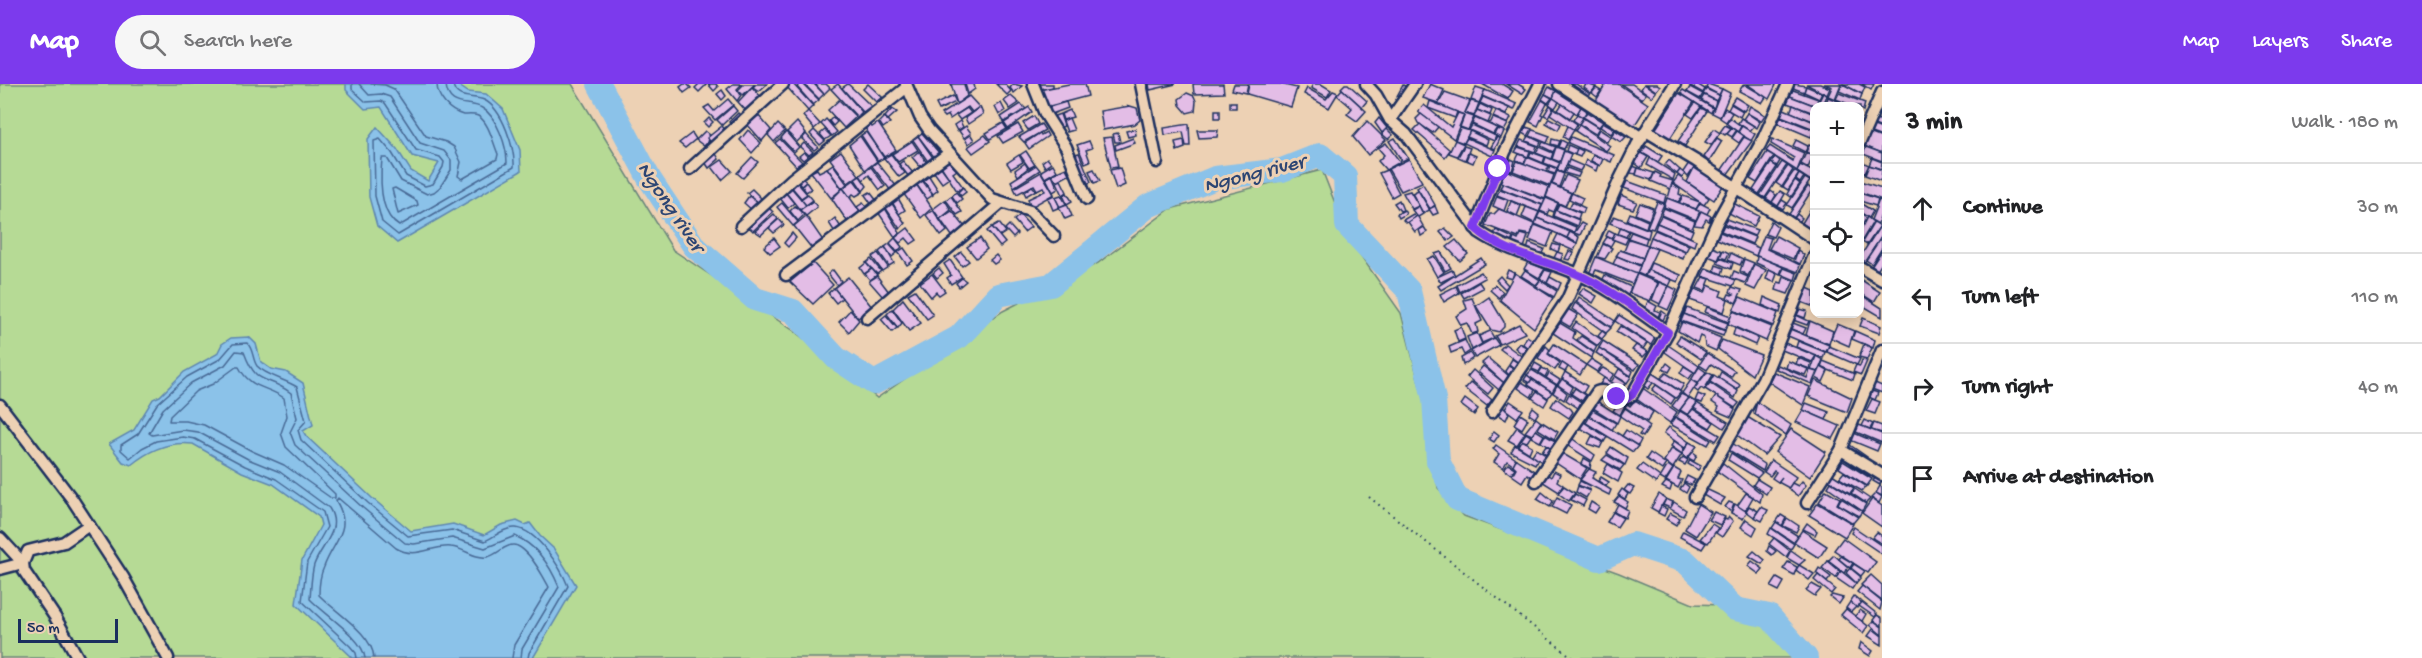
<!DOCTYPE html>
<html lang="en">
<head>
<meta charset="utf-8">
<style>
  :root { --surface:#fff; --page:#f6f6f6; --text:#202124; --muted:#757577; --line:#e0e0e0; --accent:#7c3aed }
  body { margin:0; font-family:"Gochi Hand",sans-serif; background:var(--page); color:var(--text) }
  .controls { position:absolute; right:18px; top:18px; display:grid; overflow:hidden; border-radius:12px; box-shadow:0 3px 15px #0003 }
  .controls button { width:54px; height:54px; display:grid; place-items:center; padding:0; border:0; border-bottom:2px solid var(--line); background:var(--surface); color:var(--text); font:30px sans-serif }
  .scale { position:absolute; left:18px; bottom:15px; width:100px; box-sizing:border-box; padding-left:6px; border:3px solid #1b2f5e; border-top:0; font-size:16px; line-height:21px; white-space:nowrap; color:#1b2f5e; -webkit-text-stroke:4px #edd1b4; paint-order:stroke }
  .stop { position:absolute; width:18px; height:18px; margin:-14px; border:4px solid #7c3aed; border-radius:50%; background:#fff }
  .stop.end { background:#7c3aed; border-color:#fff; box-shadow:0 2px 6px #0008 }
  .list { margin:0; padding:0; list-style:none }
  h2 { display:flex; justify-content:space-between; align-items:center; height:78px; margin:0; padding:0 24px; font-size:26px }
  h2 small { font-size:20px; font-weight:400; color:var(--muted) }
  .list li { display:grid; grid-template-columns:39px 1fr auto; gap:18px; align-items:center; box-sizing:border-box; height:90px; padding:0 24px; border-top:2px solid var(--line) }
  .list b { display:block; font-size:22px; white-space:nowrap }
  .list em { font-size:20px; font-style:normal; color:var(--muted) }
  .icon { flex:none; width:33px; height:33px; fill:none; stroke:currentColor; stroke-width:2; stroke-linecap:round; stroke-linejoin:round }
  .map { position:relative; flex:none; width:1882px; height:574px; overflow:hidden }
  header { display:flex; align-items:center; gap:36px; box-sizing:border-box; height:84px; padding:0 30px; background:var(--accent); color:#fff }
  header strong { font-size:28px }
  nav { display:flex; gap:33px; margin-inline-start:auto; font-size:21px }
  .search { width:420px; height:54px; background:var(--page); display:flex; align-items:center; gap:15px; box-sizing:border-box; padding:0 21px; border-radius:33px; color:var(--muted); font-size:22px }
  main { display:flex }
  aside { flex:1; background:var(--surface) }
  .map>svg:first-child { display:block }
</style>
</head>
<body>
<header>
<strong>Map</strong>
<div class="search"><svg class="icon" aria-label="search" viewBox="0 0 24 24"><circle cx="10" cy="10" r="6"/><path d="M15 15l6 6"/></svg>Search here</div>
<nav><a>Map</a><a>Layers</a><a>Share</a></nav>
</header>
<main>
<div class="map">
<svg width="1882" height="574" viewBox="0 0 1882 574">
  <rect width="100%" height="100%" fill="#edd1b4"/>
  <filter id="ink" filterUnits="userSpaceOnUse"><feTurbulence type="fractalNoise" baseFrequency=".0167" numOctaves="2"/><feDisplacementMap in="SourceGraphic" scale="12" xChannelSelector="R" yChannelSelector="G"/><feConvolveMatrix kernelMatrix="1 2 1 2 8 2 1 2 1" color-interpolation-filters="sRGB"/></filter>
  <g filter="url(#ink)">
    <path fill="#b6da95" stroke="#68847a" stroke-width="1.5" d="M0,0H572L673,166L794,247L877,314L1003,227L1098,179L1170,125L1322,86L1349,155L1401,229L1423,314L1438,404L1464,432L1619,489L1693,520L1754,522L1796,574H0Z"/>
    <g fill="#8bc2e9" stroke="#5e87b1" stroke-width="1.5">
      <path d="M346,0H456L468,8L486,10L503,25L520,66L521,87L397,159L377,142L369,113L368,55L377,43L397,65L411,87L428,97L439,79L412,72L381,23L365,25L346,6Z"/>
      <path d="M249,253L256,260L261,278L271,285L286,288L303,299L313,341L303,347L306,352L372,414L411,447L453,440L484,451L501,441L517,437L525,441L530,439L540,452L554,465L576,501L533,574H353L296,520L302,476L321,441L319,433L273,400L242,388L193,360C169,357 149,366 131,381L123,378L109,360L134,346L153,315L160,312L184,288L217,270L222,260L231,254Z"/>
    </g>
    <g fill="none" stroke-linecap="round" stroke-linejoin="round">
      <g stroke="#486a96" stroke-width="1.5">
        <path d="M352,0V5L366,18L381,17L385,19L416,66L440,73L444,78L443,83L433,100L425,102L406,92L392,69L380,55L374,57L375,112L382,138L398,151L514,83C515,65 503,25 484,16C473,11 455,17 453,0"/>
        <path d="M359,0L369,11L381,10L390,13L420,59L444,67L451,76V86L440,103L434,108L427,110L401,97L387,74H382C380,95 379,130 399,142L507,79C507,63 497,32 482,24C470,17 447,25 446,0"/>
        <path d="M371,0L385,1L394,5L426,52L446,58L454,63L461,78L458,92L462,95L497,75L498,70C493,59 489,38 478,32C474,30 468,31 463,31C449,27 437,14 437,0"/>
        <path d="M395,104L417,117L418,121L398,130L392,105Z"/>
        <path d="M236,283H239C250,305 267,302 284,314L287,332L281,349L286,363L335,410V414H331L284,381L252,367L204,341L186,337H169L170,332L196,307L213,300Z"/>
        <path d="M357,574L356,569L350,562L302,517L307,478L327,443L323,428L276,395L245,382L195,355L183,353L156,357L142,364L130,374L121,366V361L138,350L157,320L187,293L220,275L233,260L247,259C254,266 252,275 257,282C265,291 286,296 297,303L306,337L298,346L301,356L368,419L408,452L452,446L485,457C494,453 505,443 516,444C537,446 561,484 568,502L529,569L528,574"/>
        <path d="M365,574C363,554 324,530 310,515C311,504 311,492 314,481C321,461 343,446 329,424L280,388L248,375L198,348L183,346L152,351L149,349L163,325L191,299L225,281L236,267L244,268C257,304 266,290 291,309L297,334L290,348L295,361L363,424L405,459L414,460L452,454L485,464L515,452C536,461 550,481 559,503L522,565L521,574"/>
        <path d="M374,574C373,550 335,528 319,511C319,502 320,491 324,483C333,457 354,446 336,417L338,414L396,464C415,476 432,461 451,463C464,464 474,475 487,473C497,471 504,461 513,461C527,461 543,492 549,503L514,561L512,574"/>
      </g>
      <path stroke="#8bc2e9" stroke-width="24" d="M599,0L649,94L694,162L755,215L793,227L836,274L874,299L959,253L998,211L1051,201L1148,122L1215,94L1282,86L1320,71L1345,92L1347,141L1409,207L1434,315L1438,377L1457,415L1599,475L1633,460L1685,477L1735,525L1769,532L1806,574"/>
    </g>
    <g fill="#e3bde6" stroke="#1b2f5e" stroke-width="1.5">
      <path d="M684,0H687L691,4L684,9L680,3Z"/>
      <path d="M699,0H707L699,8L695,4Z"/>
      <path d="M708,0H716L718,3L714,7Z"/>
      <path d="M733,0H742L737,5L741,11L737,17L727,5Z"/>
      <path d="M744,0H755L743,11L738,6Z"/>
      <path d="M756,0H767L759,7L753,3Z"/>
      <path d="M790,0H793L813,22L808,27L787,3Z"/>
      <path d="M800,0H803L819,16L813,21L797,3Z"/>
      <path d="M804,0H814L824,10L819,15Z"/>
      <path d="M815,0H826L830,4L824,10Z"/>
      <path d="M838,0L862,28L857,33L831,5Z"/>
      <path d="M848,0L871,22L863,28L842,4Z"/>
      <path d="M868,0L882,13L876,18L863,5Z"/>
      <path d="M951,0H964L967,12L957,20Z"/>
      <path d="M965,0H974L975,5L968,10Z"/>
      <path d="M996,0H1005L1011,7L1007,11Z"/>
      <path d="M1013,0L1022,2L1014,9L1010,4Z"/>
      <path d="M1038,0H1053V3L1039,6Z"/>
      <path d="M1069,0H1085L1088,12L1046,23L1039,6Z"/>
      <path d="M1149,0H1176L1150,6Z"/>
      <path d="M1193,0H1223L1224,9L1194,10Z"/>
      <path d="M1234,0H1248L1246,9L1232,6Z"/>
      <path d="M1249,0H1280L1297,4L1291,23L1247,10Z"/>
      <path d="M1313,0H1321L1331,6L1327,13L1311,4Z"/>
      <path d="M1345,0H1348L1367,17L1362,23L1341,4Z"/>
      <path d="M1430,0L1444,6L1438,19L1423,14Z"/>
      <path d="M1482,0H1502L1513,7L1508,15Z"/>
      <path d="M1506,0H1518L1526,5L1522,10Z"/>
      <path d="M1572,0H1576L1590,10L1586,15L1570,4Z"/>
      <path d="M1586,0L1596,3L1591,9L1584,4Z"/>
      <path d="M1606,0H1618L1648,20L1633,44L1594,20Z"/>
      <path d="M1621,0H1632L1646,10L1642,15Z"/>
      <path d="M1644,0L1656,8L1652,13L1641,5Z"/>
      <path d="M1646,0H1657L1660,2L1656,7Z"/>
      <path d="M1687,0H1697L1705,5L1703,9Z"/>
      <path d="M1708,0L1722,5L1719,11L1706,4Z"/>
      <path d="M1744,0L1766,13L1762,19L1739,7Z"/>
      <path d="M1747,0H1774L1776,1L1769,15Z"/>
      <path d="M1794,0L1806,2L1804,8L1793,4Z"/>
      <path d="M1806,0H1820L1830,4L1827,11Z"/>
      <path d="M1824,0H1841L1835,15L1828,12L1832,3Z"/>
      <path d="M1843,0L1862,10L1860,16L1839,7Z"/>
      <path d="M1843,0H1859L1865,3L1862,10Z"/>
      <path d="M1862,0H1874L1871,6Z"/>
      <path d="M1403,1L1410,5L1403,16L1397,12Z"/>
      <path d="M1806,2L1822,9L1819,15L1804,8Z"/>
      <path d="M752,3L762,14L748,29L738,18Z"/>
      <path d="M1476,3L1485,6L1479,19L1471,16Z"/>
      <path d="M1549,3L1556,7L1553,14L1545,10Z"/>
      <path d="M1690,3L1703,10L1700,15L1687,8Z"/>
      <path d="M1307,4L1326,15L1333,7L1338,9L1329,24L1304,10Z"/>
      <path d="M1596,4L1601,7L1597,13L1592,9Z"/>
      <path d="M1342,5L1366,27L1357,37L1347,30L1352,24L1337,11Z"/>
      <path d="M1706,5L1719,11L1716,17L1703,10Z"/>
      <path d="M1722,5L1730,9L1720,33L1712,29Z"/>
      <path d="M722,6L726,12L722,16L717,10Z"/>
      <path d="M1485,6L1517,20L1514,26L1482,12Z"/>
      <path d="M1683,6L1713,24L1711,29L1680,9Z"/>
      <path d="M1793,6L1818,15L1816,22L1790,12Z"/>
      <path d="M1556,7L1581,23L1577,30L1553,14Z"/>
      <path d="M1445,8L1470,17L1464,31L1438,21Z"/>
      <path d="M1187,9L1194,12L1196,17L1195,27L1187,29L1180,21L1179,15Z"/>
      <path d="M1679,9L1694,18L1669,56L1655,46Z"/>
      <path d="M1823,9L1827,11L1823,22H1820L1817,21Z"/>
      <path d="M1839,9L1865,19L1863,27L1860,25V22H1853L1836,15Z"/>
      <path d="M1545,10L1552,14L1548,19L1542,15Z"/>
      <path d="M1704,11L1716,17L1714,24L1701,16Z"/>
      <path d="M953,12L956,18L939,26L936,20Z"/>
      <path d="M969,12L979,23L972,28L968,23L950,35L948,31L944,33L941,30Z"/>
      <path d="M1011,12L1019,19L1010,25L1004,17Z"/>
      <path d="M1790,12L1816,22L1814,29L1787,19Z"/>
      <path d="M1483,13L1509,24L1506,31L1480,19Z"/>
      <path d="M1735,13L1748,21L1744,27L1731,19Z"/>
      <path d="M1828,13L1840,18L1838,22L1826,19Z"/>
      <path d="M1553,14L1559,18L1555,24L1549,20Z"/>
      <path d="M728,15L733,21L715,36L704,24L709,21L714,27Z"/>
      <path d="M839,16L856,33L844,44L828,26Z"/>
      <path d="M1542,16L1547,19L1541,30L1543,31L1538,42L1530,38Z"/>
      <path d="M1430,17L1457,28L1455,34L1428,24Z"/>
      <path d="M1471,17L1479,19L1474,32L1465,29Z"/>
      <path d="M1066,18L1068,24L1049,31L1046,24Z"/>
      <rect x="1230" y="18" width="6" height="6"/>
      <path d="M1001,19L1005,27L999,31L995,23Z"/>
      <path d="M1695,19L1701,23L1693,34L1687,30Z"/>
      <path d="M1021,20L1026,25L1004,38L1001,33Z"/>
      <path d="M1480,20L1492,26L1490,31L1477,26Z"/>
      <path d="M1562,20L1574,28L1570,34L1558,26Z"/>
      <path d="M1731,20L1743,27L1740,33L1728,26Z"/>
      <path d="M1424,21L1451,43L1458,29L1464,31L1454,55L1418,28Z"/>
      <path d="M1550,21L1553,24L1548,33L1544,31Z"/>
      <path d="M1793,21L1814,30L1813,37L1790,28Z"/>
      <path d="M733,22L737,27L722,41L717,36Z"/>
      <path d="M1130,22L1137,24L1140,36L1135,40L1103,46L1100,27Z"/>
      <path d="M1750,22L1765,31L1761,37L1747,29Z"/>
      <path d="M980,23L983,30L968,40L965,34Z"/>
      <path d="M1029,23L1032,28L1008,45L1004,39Z"/>
      <path d="M1581,23L1587,27L1583,33L1577,30Z"/>
      <path d="M967,24L971,29L960,36L956,31Z"/>
      <path d="M1554,24L1577,40L1574,46L1550,30Z"/>
      <path d="M1701,24L1707,27L1685,62L1678,57Z"/>
      <path d="M1725,24L1732,29L1726,38L1720,34Z"/>
      <path d="M892,25L897,28L888,36L885,33Z"/>
      <path d="M1784,25L1814,38V45L1781,32Z"/>
      <path d="M1070,26L1073,33L1063,36L1061,30Z"/>
      <rect x="1215" y="26" width="5" height="8"/>
      <path d="M1477,26L1491,32L1488,39L1474,33Z"/>
      <path d="M808,27L820,40L814,45L803,32Z"/>
      <path d="M1496,27L1511,34L1508,40L1493,33Z"/>
      <path d="M1587,28L1603,38L1599,43L1583,33Z"/>
      <path d="M738,29L742,33L733,42L729,38Z"/>
      <path d="M1747,29L1760,38L1757,44L1743,35Z"/>
      <path d="M1060,30L1064,42L1059,44L1057,38L1054,39L1052,33Z"/>
      <path d="M1421,30L1438,43L1433,49L1418,39L1416,35Z"/>
      <path d="M1465,30L1474,33L1468,46L1460,43Z"/>
      <path d="M1577,30L1583,34L1579,40L1573,36Z"/>
      <path d="M758,31L771,46L762,57L747,40Z"/>
      <path d="M1034,32L1038,40L1028,46L1023,39Z"/>
      <path d="M833,33L837,38L833,42L829,37Z"/>
      <path d="M884,33L890,39L883,44L879,38Z"/>
      <path d="M1781,33L1814,46L1811,53L1778,39Z"/>
      <path d="M709,34L713,38L708,43L704,39Z"/>
      <path d="M1069,34L1074,46L1067,48L1063,37Z"/>
      <path d="M1379,34L1387,44L1382,49L1375,39Z"/>
      <path d="M1475,34L1497,44L1493,50L1472,40Z"/>
      <path d="M1493,34L1508,40L1504,47L1490,40Z"/>
      <path d="M1549,34L1561,40L1558,46L1546,39Z"/>
      <path d="M1583,34L1599,44L1595,50L1579,40Z"/>
      <path d="M1730,34L1741,42L1738,48L1726,39Z"/>
      <path d="M1741,34L1754,42L1750,47L1738,39Z"/>
      <path d="M826,35L837,48L832,52L821,40Z"/>
      <path d="M1877,35L1882,37V44L1874,41Z"/>
      <path d="M960,37L963,43L957,47L954,41Z"/>
      <path d="M1367,37L1386,56L1368,71L1353,53Z"/>
      <path d="M797,38L806,49L797,58L787,48Z"/>
      <path d="M1603,38L1615,45L1611,50L1600,43Z"/>
      <path d="M878,39L896,66L884,73L865,44L870,41L872,43Z"/>
      <path d="M1003,39L1007,45L990,55L986,49Z"/>
      <path d="M778,40L785,47L774,58L768,51Z"/>
      <path d="M1018,40L1023,48L1003,59L998,52Z"/>
      <path d="M1041,40L1045,46L1024,58L1019,53Z"/>
      <path d="M1189,40L1190,62H1186L1183,48L1165,51L1164,44Z"/>
      <path d="M1420,40L1450,66L1445,73L1414,46Z"/>
      <path d="M1472,41L1496,52L1494,57L1469,46Z"/>
      <path d="M1579,41L1610,62L1606,67L1575,47Z"/>
      <path d="M1725,41L1731,44L1725,51L1720,48Z"/>
      <path d="M722,42L727,48L712,59L707,54Z"/>
      <path d="M966,42L971,49L964,54L959,47Z"/>
      <path d="M1568,42L1574,46L1568,56L1563,53Z"/>
      <path d="M1742,42L1755,50L1751,57L1738,48Z"/>
      <path d="M1874,42L1882,45V53L1871,49Z"/>
      <path d="M1526,43L1532,45L1528,52L1523,49Z"/>
      <path d="M1460,44L1470,47L1464,59L1455,56Z"/>
      <path d="M1732,44L1736,47L1732,53L1727,50Z"/>
      <path d="M1135,45L1136,51L1128,53L1126,47Z"/>
      <path d="M1387,45L1393,51L1388,55L1382,50Z"/>
      <path d="M1497,45L1504,47L1501,54L1494,51Z"/>
      <path d="M1599,45L1610,52L1607,58L1596,51Z"/>
      <path d="M1714,45L1720,49L1711,61L1705,58Z"/>
      <path d="M748,46L761,59L752,69L740,56Z"/>
      <path d="M814,46L825,57L820,61L810,50Z"/>
      <path d="M825,46L831,52L825,56L820,50Z"/>
      <path d="M1197,46H1218L1217,53L1199,54Z"/>
      <path d="M1533,46L1550,52L1547,59L1530,52Z"/>
      <path d="M1615,46L1626,53L1621,58L1611,52Z"/>
      <path d="M705,47L710,51L707,54L709,57L704,62L696,56Z"/>
      <path d="M1470,47L1488,56L1486,61L1467,53Z"/>
      <path d="M1737,47L1744,52L1739,59L1732,54Z"/>
      <path d="M786,48L799,63L794,68L781,54Z"/>
      <path d="M866,48L884,74L878,77L861,51Z"/>
      <path d="M1046,48L1048,52L1029,65L1025,59L1040,49L1041,51Z"/>
      <path d="M692,49L696,55L685,64L679,59Z"/>
      <path d="M922,49L940,70L935,74L918,52Z"/>
      <path d="M1118,49L1120,58H1115L1113,50Z"/>
      <path d="M1869,49L1882,54V69L1864,62Z"/>
      <path d="M806,50L818,63L814,66L802,55Z"/>
      <path d="M971,51L974,56L968,60L965,55Z"/>
      <path d="M985,51L990,57L973,69L968,63Z"/>
      <path d="M860,52L877,77L865,86L849,61Z"/>
      <path d="M918,52L934,75L929,79L913,56Z"/>
      <path d="M1529,52L1541,58L1539,62L1526,57Z"/>
      <path d="M1112,53L1118,83L1111,84L1103,54Z"/>
      <path d="M1497,53L1500,55L1495,65L1491,63Z"/>
      <path d="M1571,53L1614,71L1611,78L1568,59Z"/>
      <path d="M1744,53L1752,57L1727,91L1721,87Z"/>
      <path d="M1133,54L1135,59L1116,66L1115,61Z"/>
      <path d="M1395,54L1408,74L1402,77L1389,57Z"/>
      <path d="M1467,54L1495,66L1492,72L1464,59Z"/>
      <path d="M1717,54L1722,57L1709,78L1704,73Z"/>
      <path d="M780,55L802,78L796,82L775,59Z"/>
      <path d="M1552,55L1560,57L1558,62L1551,60Z"/>
      <path d="M1772,55L1804,69L1797,87L1766,67L1770,62L1793,77L1794,74L1771,60Z"/>
      <path d="M1184,56L1185,64L1177,67L1175,58Z"/>
      <path d="M1455,56L1464,60L1457,72L1449,69Z"/>
      <path d="M1521,56L1537,62L1535,68L1518,62Z"/>
      <path d="M1561,56L1567,59L1564,65L1558,63Z"/>
      <path d="M1796,56L1808,62L1805,68L1793,62Z"/>
      <path d="M912,57L918,66L898,78L892,70Z"/>
      <path d="M1089,57L1092,64L1086,66L1090,77L1085,79L1077,61Z"/>
      <path d="M1543,58L1556,63L1553,68L1541,62Z"/>
      <path d="M804,59L813,68L809,71L800,63Z"/>
      <path d="M1386,59L1400,78L1386,86L1378,77L1384,71L1378,64Z"/>
      <path d="M1568,61L1577,65L1575,71L1566,67Z"/>
      <path d="M1809,61L1814,63V72L1806,68Z"/>
      <path d="M1464,62L1470,64L1465,76L1458,73Z"/>
      <path d="M1646,62L1662,72L1658,78L1642,69Z"/>
      <path d="M1518,63L1530,67L1528,73L1515,68Z"/>
      <path d="M1539,63L1553,69L1551,75L1536,69Z"/>
      <path d="M1556,63L1564,66L1560,78L1552,75Z"/>
      <path d="M1866,63L1882,69V77L1863,70Z"/>
      <path d="M1577,64L1583,67L1580,73L1575,71Z"/>
      <path d="M841,67L859,91L848,99L830,75Z"/>
      <path d="M919,67L927,79L921,84L912,73Z"/>
      <path d="M1026,67L1035,81L1029,84L1020,71Z"/>
      <path d="M1564,67L1571,70L1563,89L1557,86Z"/>
      <path d="M715,68L719,75L709,84L705,78Z"/>
      <path d="M804,68L808,72L803,76L799,72Z"/>
      <path d="M1531,68L1545,73L1543,79L1529,73Z"/>
      <path d="M1767,68L1774,72L1757,99L1750,95Z"/>
      <path d="M1079,69L1091,98L1084,101L1072,71Z"/>
      <path d="M1469,69L1476,72L1473,79L1466,76Z"/>
      <path d="M1641,69L1648,73L1641,84L1635,79Z"/>
      <path d="M1806,69L1813,72L1808,84L1801,80Z"/>
      <path d="M891,70L905,89L899,93L884,74Z"/>
      <path d="M1519,70L1527,73L1524,79L1516,76Z"/>
      <path d="M1019,71L1023,78L1011,85L1007,79Z"/>
      <path d="M1593,71L1603,75L1600,82L1591,77Z"/>
      <path d="M752,73L758,78L743,94L737,89Z"/>
      <path d="M1527,73L1549,82L1546,88L1524,80Z"/>
      <path d="M1546,73L1560,79L1557,84L1544,79Z"/>
      <path d="M1775,73L1780,77L1777,82L1771,79Z"/>
      <path d="M1047,74L1051,79L1045,83L1042,78Z"/>
      <path d="M1650,74L1675,90L1673,96L1647,81Z"/>
      <path d="M1872,74L1882,78L1881,85L1869,81Z"/>
      <path d="M1409,75L1422,98L1401,107L1388,85Z"/>
      <path d="M1511,75L1515,77L1512,87L1508,86Z"/>
      <path d="M722,76L732,87L722,96L712,83Z"/>
      <path d="M1569,76L1583,82L1580,87L1567,82Z"/>
      <path d="M1586,76L1598,81L1596,87L1584,81Z"/>
      <path d="M1669,76L1680,86L1677,90L1665,81Z"/>
      <path d="M903,77L913,89L909,93L899,80Z"/>
      <path d="M949,77L957,86L953,89L963,103L957,107L941,82Z"/>
      <path d="M1517,77L1554,91L1550,102L1513,87Z"/>
      <path d="M1860,77L1869,81L1865,89L1860,87Z"/>
      <path d="M877,78L897,103L891,107L872,82Z"/>
      <path d="M1782,78L1787,81L1765,114L1760,111Z"/>
      <path d="M1025,79L1028,84L1018,92L1015,86Z"/>
      <path d="M1689,79L1695,83L1688,93L1683,88Z"/>
      <path d="M1771,79L1777,83L1759,110L1753,106Z"/>
      <path d="M833,80L847,100L842,104L827,84Z"/>
      <path d="M1053,80L1057,87L1045,94L1041,87Z"/>
      <path d="M1036,81L1040,86L1014,103L1011,97Z"/>
      <path d="M1800,81L1814,88V99L1797,88Z"/>
      <path d="M1869,81L1882,86L1881,97L1865,91Z"/>
      <path d="M1550,82L1557,85L1555,90L1548,88Z"/>
      <path d="M1633,82L1638,84L1636,90L1630,89Z"/>
      <path d="M1695,82L1723,102L1714,116L1687,98Z"/>
      <path d="M1788,82L1793,86L1782,103L1776,99Z"/>
      <path d="M871,83L885,102L880,106L869,91L863,96L860,91Z"/>
      <path d="M941,83L949,94L942,99L934,88Z"/>
      <path d="M827,84L842,105L831,114L811,88L817,85L819,88Z"/>
      <path d="M1066,84L1069,90L1056,97L1052,90Z"/>
      <path d="M1120,84L1125,101L1116,105L1110,86Z"/>
      <path d="M1567,84L1580,89L1578,93L1564,89Z"/>
      <path d="M1638,84L1654,89L1651,96L1636,91Z"/>
      <path d="M1094,85L1100,97L1094,99L1089,87Z"/>
      <path d="M1387,86L1399,109L1392,113L1379,89Z"/>
      <path d="M1506,86L1549,103L1545,115L1500,98Z"/>
      <path d="M1680,86L1685,90L1682,94L1677,90Z"/>
      <path d="M1557,87L1564,90L1559,103L1552,100Z"/>
      <path d="M1794,87L1799,90L1788,106L1783,103Z"/>
      <path d="M1041,88L1054,110L1031,123L1028,115L1045,107L1043,103L1037,106L1034,101L1017,110L1014,104Z"/>
      <path d="M1655,88L1661,91L1660,93L1673,97L1670,105L1651,97Z"/>
      <path d="M1799,90L1804,93L1800,99L1796,96Z"/>
      <path d="M1052,91L1058,105L1053,108L1046,94Z"/>
      <path d="M1566,91L1578,96L1572,109L1560,104Z"/>
      <path d="M860,92L867,102L863,107L855,95Z"/>
      <path d="M929,92L938,106L933,110L923,96Z"/>
      <path d="M1678,92L1709,114L1704,121L1673,99Z"/>
      <path d="M802,93L806,98L801,102L797,97Z"/>
      <path d="M1805,94L1810,97L1792,124L1787,121Z"/>
      <path d="M795,96L807,110L801,114L789,100Z"/>
      <path d="M854,96L863,108L856,112L853,110L850,113L843,104Z"/>
      <path d="M922,96L933,111L927,115L916,100Z"/>
      <path d="M1061,96L1067,108L1063,111L1057,98Z"/>
      <path d="M1795,96L1800,100L1791,113L1787,110Z"/>
      <path d="M1627,97L1666,111L1664,119L1624,104Z"/>
      <path d="M1860,97L1882,104V116L1860,108Z"/>
      <path d="M806,98L811,105L806,108L802,102Z"/>
      <path d="M1503,99L1545,116L1543,121L1500,104Z"/>
      <path d="M916,100L932,124L921,134L903,109Z"/>
      <path d="M1423,100L1435,121L1430,125L1417,104Z"/>
      <path d="M1551,100L1571,109L1565,122L1546,113Z"/>
      <path d="M1672,100L1680,105L1679,110L1683,112L1678,118L1668,114Z"/>
      <path d="M789,101L806,121L800,126L783,105Z"/>
      <path d="M1032,102L1036,106L1026,112L1024,108Z"/>
      <path d="M1808,102L1812,106L1794,134L1789,130Z"/>
      <path d="M963,103L966,108L961,112L958,108Z"/>
      <path d="M843,104L861,129L849,140L832,115Z"/>
      <path d="M752,105L761,114L758,118L747,109Z"/>
      <path d="M1500,105L1542,121L1539,128L1497,111Z"/>
      <path d="M1418,106L1430,126L1423,129L1412,109Z"/>
      <path d="M1410,107L1419,122L1412,125L1403,109Z"/>
      <path d="M1771,107L1776,111L1772,118L1766,114Z"/>
      <path d="M1780,107L1785,110L1778,122L1772,118Z"/>
      <path d="M785,108L794,119L788,124L779,113Z"/>
      <path d="M870,108L877,117L872,121L865,111Z"/>
      <path d="M956,108L962,115L957,119L952,112Z"/>
      <path d="M1067,109L1072,117L1067,120L1063,111Z"/>
      <path d="M1572,109L1583,114L1580,120L1569,115Z"/>
      <path d="M1860,109L1878,115L1876,122L1860,117Z"/>
      <path d="M808,110L813,116L806,121L801,115Z"/>
      <path d="M1054,111L1060,123L1053,126L1048,114Z"/>
      <path d="M1061,111L1066,120L1060,123L1055,113Z"/>
      <path d="M1621,111L1637,118L1633,125L1618,120Z"/>
      <path d="M749,112L759,120L753,127L744,119Z"/>
      <path d="M951,112L962,128L957,131L946,116Z"/>
      <path d="M1497,112L1508,116L1504,127L1493,122Z"/>
      <path d="M1683,112L1700,118L1696,125L1679,119Z"/>
      <path d="M898,114L905,126L899,130L892,118Z"/>
      <path d="M1546,114L1558,119L1554,128L1549,126L1547,130L1540,127Z"/>
      <path d="M1667,114L1700,127L1696,136L1664,123Z"/>
      <path d="M945,116L951,126L940,135L933,125Z"/>
      <path d="M1399,116L1403,126L1400,127L1394,119Z"/>
      <path d="M1782,116L1787,119L1783,125L1778,122Z"/>
      <path d="M1879,116L1882,117V128L1878,140L1871,136Z"/>
      <path d="M813,117L817,123L806,132L800,126Z"/>
      <path d="M1511,117L1521,122L1517,132L1507,127Z"/>
      <path d="M891,118L905,139L900,145L885,123Z"/>
      <path d="M1572,118L1585,124L1583,129L1569,124Z"/>
      <path d="M1657,118L1664,120L1653,145L1647,143Z"/>
      <path d="M782,119L798,138L793,142L777,123Z"/>
      <path d="M863,119L868,125L862,129L857,123Z"/>
      <path d="M1640,119L1653,124L1649,136L1635,130Z"/>
      <path d="M1700,119L1710,124L1707,130L1696,126Z"/>
      <path d="M1733,119L1759,132L1754,142L1727,128Z"/>
      <path d="M1814,119V142L1810,149L1806,147L1808,144L1802,139Z"/>
      <path d="M1860,119L1873,127L1869,134L1860,128Z"/>
      <path d="M1067,120L1072,132L1065,135L1059,123Z"/>
      <path d="M1559,120L1580,129L1578,135L1556,126Z"/>
      <path d="M795,122L804,131L798,137L790,127Z"/>
      <path d="M1419,122L1423,130L1418,133L1423,142L1415,148L1408,138L1417,132L1412,126Z"/>
      <path d="M1435,122L1438,129L1433,131L1429,125Z"/>
      <path d="M768,123L773,128L753,147L748,142Z"/>
      <path d="M1526,123L1539,128L1534,139L1522,133Z"/>
      <path d="M885,124L900,149L895,153L878,128Z"/>
      <path d="M1664,124L1695,137L1692,145L1661,131Z"/>
      <path d="M1499,125L1534,140L1531,151L1520,149L1518,154L1485,141L1490,130H1494Z"/>
      <path d="M933,126L947,147L941,152L926,131Z"/>
      <path d="M1404,126L1406,130L1399,134L1397,130Z"/>
      <path d="M1555,126L1579,136L1577,142L1553,132Z"/>
      <path d="M952,127L965,143L952,152L940,135Z"/>
      <path d="M1701,127L1711,132L1709,137L1706,135L1702,142L1694,141Z"/>
      <path d="M1540,128L1576,143L1574,149L1537,134Z"/>
      <path d="M1630,129L1648,137L1646,144L1627,136Z"/>
      <path d="M1860,129L1867,133L1860,146Z"/>
      <path d="M774,130L778,135L761,151L755,147Z"/>
      <path d="M1413,130L1415,133L1406,139L1403,136Z"/>
      <path d="M1797,130L1802,134L1798,140L1793,136Z"/>
      <path d="M1020,131L1031,143L1024,148L1014,136Z"/>
      <path d="M806,132L824,158L813,166L794,142Z"/>
      <path d="M1614,132L1650,146L1648,154L1610,139Z"/>
      <path d="M1661,132L1693,146L1690,153L1657,139Z"/>
      <path d="M1867,133L1873,138L1860,160V147Z"/>
      <path d="M835,134L842,145L836,150L829,139Z"/>
      <path d="M1537,134L1570,148L1567,154L1535,140Z"/>
      <path d="M779,135L784,141L774,149L769,144Z"/>
      <path d="M1726,135L1757,146L1754,152L1723,139Z"/>
      <path d="M1771,137L1778,143L1773,153L1765,150Z"/>
      <path d="M1874,138L1880,142L1867,161L1862,158Z"/>
      <path d="M999,139L1006,148L1000,152L992,143Z"/>
      <path d="M1581,139L1585,141L1580,151L1574,149Z"/>
      <path d="M1657,139L1696,156L1694,162L1655,145Z"/>
      <path d="M1009,141L1017,150L1013,154L1005,145Z"/>
      <path d="M1535,141L1553,148L1547,163L1529,156Z"/>
      <path d="M1724,141L1755,153L1752,160L1721,147Z"/>
      <path d="M1880,142L1882,152L1864,179L1860,173Z"/>
      <path d="M992,143L1005,159L1000,163L987,147Z"/>
      <path d="M1424,143L1427,148L1421,152L1419,146Z"/>
      <path d="M1621,143L1629,147L1626,153L1618,150Z"/>
      <path d="M908,144L917,156L911,160L906,154L900,159L895,154Z"/>
      <path d="M1445,144L1454,153L1448,157L1440,148Z"/>
      <path d="M1496,146L1513,154L1510,161L1493,153Z"/>
      <path d="M1609,146L1615,149L1612,155L1606,152Z"/>
      <path d="M1655,146L1689,161L1686,167L1651,153Z"/>
      <path d="M1570,148L1579,153L1577,159L1567,154Z"/>
      <path d="M1631,148L1647,154L1645,160L1628,154Z"/>
      <path d="M1720,148L1759,164L1756,172L1717,155Z"/>
      <path d="M792,149L796,154L788,163L784,159Z"/>
      <path d="M1615,149L1628,154L1625,160L1612,155Z"/>
      <path d="M1521,150L1528,152L1523,167L1511,162L1514,154L1518,156Z"/>
      <path d="M1558,150L1577,160L1574,167L1554,158Z"/>
      <path d="M1764,152L1771,154L1767,165L1800,181L1798,188L1756,172Z"/>
      <path d="M1776,152L1798,164L1793,175L1769,165Z"/>
      <path d="M1882,152V164L1872,180L1866,176Z"/>
      <path d="M1607,153L1614,156L1610,163L1603,159Z"/>
      <path d="M1651,153L1685,168L1683,175L1648,161Z"/>
      <path d="M774,154L780,162L770,169L764,163Z"/>
      <path d="M895,154L902,163L897,168L890,159Z"/>
      <path d="M980,154L987,165L976,174L967,163Z"/>
      <path d="M1629,155L1648,161L1643,174L1624,167Z"/>
      <path d="M1456,156L1468,170L1460,177L1447,163Z"/>
      <path d="M1529,159L1544,165L1541,172L1527,166Z"/>
      <path d="M889,160L897,169L892,173L885,163Z"/>
      <path d="M1553,160L1560,162L1558,168L1551,165Z"/>
      <path d="M1603,160L1612,164L1605,175L1597,173Z"/>
      <path d="M1648,162L1657,165L1644,192L1637,189Z"/>
      <path d="M885,163L894,179L889,182L879,168Z"/>
      <path d="M1712,163L1722,167L1718,176L1708,172Z"/>
      <path d="M904,164L913,177L907,181L898,168Z"/>
      <path d="M1620,166L1643,174L1640,181L1616,172Z"/>
      <path d="M1723,166L1729,169L1726,175L1720,173Z"/>
      <path d="M1798,166L1804,171L1800,180L1794,177Z"/>
      <path d="M1882,166V179L1877,187L1871,183Z"/>
      <path d="M1569,167L1574,169L1569,176L1565,175Z"/>
      <path d="M961,168L969,177L962,182L955,173Z"/>
      <path d="M1441,168L1451,184L1445,187L1435,170Z"/>
      <path d="M1557,168L1563,170L1560,178L1553,176Z"/>
      <path d="M878,169L888,183L882,187L872,173Z"/>
      <path d="M1731,169L1743,175L1740,181L1728,176Z"/>
      <path d="M996,171L1000,176L994,180L990,176Z"/>
      <path d="M1434,172L1444,188L1437,193L1427,175Z"/>
      <path d="M1617,172L1640,182L1637,189L1613,180Z"/>
      <path d="M1757,172L1783,183L1780,190L1756,179Z"/>
      <path d="M1596,173L1637,190L1632,200L1596,186L1593,191L1589,190Z"/>
      <path d="M1481,174L1485,180L1441,206L1438,202Z"/>
      <path d="M1720,174L1733,179L1731,185L1717,179Z"/>
      <path d="M871,175L881,187L877,190L866,179Z"/>
      <path d="M1744,175L1754,179L1748,192L1740,187Z"/>
      <path d="M950,176L962,193L951,200L947,194L951,191L944,180Z"/>
      <path d="M1528,178L1545,185L1539,194L1524,185Z"/>
      <path d="M813,179L833,201L813,220L790,198Z"/>
      <path d="M866,179L871,185L864,190L860,184Z"/>
      <path d="M1651,179L1681,191L1678,198L1648,186Z"/>
      <path d="M1754,180L1766,186L1755,206L1746,202Z"/>
      <path d="M1716,181L1724,184L1722,190L1714,187Z"/>
      <path d="M939,184L943,189L937,194L933,189Z"/>
      <path d="M1706,184L1736,196L1733,202L1702,192Z"/>
      <path d="M1784,184L1797,189L1795,196L1781,190Z"/>
      <path d="M872,185L877,191L870,196L865,190Z"/>
      <path d="M833,186L841,197L837,201L828,190Z"/>
      <path d="M1452,186L1455,191L1441,198L1437,193Z"/>
      <path d="M1508,186L1514,189L1512,195L1505,193Z"/>
      <path d="M1525,186L1540,196L1536,201L1521,192Z"/>
      <path d="M1545,186L1552,188L1547,199L1540,195Z"/>
      <path d="M1648,186L1672,196L1669,202L1645,192Z"/>
      <path d="M1769,186L1777,190L1774,198L1766,195Z"/>
      <path d="M1734,187L1748,193L1745,199L1731,194Z"/>
      <path d="M1481,188L1485,194L1460,208L1457,201Z"/>
      <path d="M1515,189L1553,214L1534,244L1500,216Z"/>
      <path d="M932,190L945,207L939,211L936,208L931,213L920,199Z"/>
      <path d="M1637,190L1658,199L1650,217L1629,209Z"/>
      <path d="M1605,191L1631,203L1627,214L1601,199Z"/>
      <path d="M877,192L889,208L883,213L869,197Z"/>
      <path d="M1500,192L1508,201L1505,205L1496,196Z"/>
      <path d="M848,193L872,223L858,234L834,204Z"/>
      <path d="M1550,193L1561,199L1558,206L1547,199Z"/>
      <path d="M1703,193L1710,195L1705,207L1697,204Z"/>
      <path d="M1784,193L1794,197L1788,210L1776,206L1778,198L1782,199Z"/>
      <path d="M962,194L966,197L959,203L956,199Z"/>
      <path d="M1860,195L1880,208L1874,218L1860,209Z"/>
      <path d="M1540,196L1557,207L1554,213L1536,203Z"/>
      <path d="M1479,198L1483,204L1464,214L1461,209Z"/>
      <path d="M1659,198L1668,202L1660,220L1652,216Z"/>
      <path d="M1495,201L1503,208L1499,214L1490,206Z"/>
      <path d="M1708,201L1722,207L1720,212L1728,215L1724,228L1690,216L1695,205L1705,209Z"/>
      <path d="M1456,202L1459,209L1444,218L1440,210Z"/>
      <path d="M1669,202L1677,206L1668,226L1659,222Z"/>
      <path d="M1732,203L1742,206L1736,219L1727,214L1729,210L1732,211L1734,210L1730,208Z"/>
      <path d="M1805,203L1814,207V223L1801,218Z"/>
      <path d="M834,204L842,214L836,219L828,209Z"/>
      <path d="M1583,204L1597,212L1593,219L1579,210Z"/>
      <path d="M915,206L933,231L927,235L908,210Z"/>
      <path d="M1860,210L1882,224V233L1860,220Z"/>
      <path d="M1489,213L1504,238V243L1499,248L1491,246L1476,222Z"/>
      <path d="M1579,213L1615,237L1611,243L1576,218Z"/>
      <path d="M1740,213L1778,229L1773,242L1733,226Z"/>
      <path d="M1764,213L1782,221L1780,229L1762,221Z"/>
      <path d="M1472,214L1482,237L1476,240L1478,248L1472,250L1467,239L1461,241L1456,232L1467,225L1464,216Z"/>
      <path d="M903,215L921,239L909,247L893,225Z"/>
      <path d="M1648,217L1657,222L1655,226L1660,228L1657,236L1644,228Z"/>
      <path d="M1575,219L1611,244L1606,249L1572,225Z"/>
      <path d="M1707,223L1731,232L1728,238L1705,228Z"/>
      <path d="M1687,224L1728,239L1725,246L1684,230Z"/>
      <path d="M892,225L902,239L898,244L887,230Z"/>
      <path d="M1568,225L1578,231L1570,243L1560,237Z"/>
      <path d="M1800,225L1807,227L1805,234L1797,231Z"/>
      <path d="M850,226L859,236L849,248L839,238Z"/>
      <path d="M1662,227L1666,230L1662,238L1658,236Z"/>
      <path d="M1733,227L1772,243L1766,257L1728,240Z"/>
      <path d="M1684,230L1725,247L1723,252L1681,237Z"/>
      <path d="M886,231L897,244L892,248L881,235Z"/>
      <path d="M1619,231L1655,254L1651,261L1615,237Z"/>
      <path d="M1796,231L1809,237L1807,241L1793,236Z"/>
      <path d="M1863,234L1881,242L1879,249L1860,242Z"/>
      <path d="M1810,237L1833,247L1829,260L1806,251Z"/>
      <path d="M1576,238L1602,256L1598,262L1572,244Z"/>
      <path d="M1682,238L1721,254L1716,267L1705,262L1704,254L1700,252L1697,259L1678,247Z"/>
      <path d="M1560,239L1575,248L1573,254L1594,269L1591,274L1553,249Z"/>
      <path d="M1793,239L1806,244L1803,250L1789,244Z"/>
      <path d="M1519,240L1525,249L1500,260L1495,252Z"/>
      <path d="M1837,240L1854,247L1849,262L1831,254Z"/>
      <path d="M1620,242L1647,259L1643,265L1616,248Z"/>
      <path d="M1461,243L1465,255L1458,258L1454,246Z"/>
      <path d="M1735,244L1758,254L1755,261L1733,251Z"/>
      <path d="M1790,245L1829,261L1826,268L1788,252Z"/>
      <path d="M1490,247L1494,254L1482,259L1479,252Z"/>
      <path d="M1602,247L1606,250L1602,255L1598,252Z"/>
      <path d="M1855,247L1875,256L1873,264L1852,255Z"/>
      <path d="M1477,249L1482,260L1472,266L1467,253Z"/>
      <path d="M1527,252L1534,257L1529,265L1523,260Z"/>
      <path d="M1581,252L1597,262L1594,268L1577,256Z"/>
      <path d="M1680,252L1706,268L1701,275L1676,258Z"/>
      <path d="M1494,254L1499,261L1475,274L1471,267Z"/>
      <path d="M1465,256L1470,267L1464,271L1461,265L1451,269L1449,263Z"/>
      <path d="M1722,256L1761,271L1752,291L1718,265Z"/>
      <path d="M1603,257L1639,280L1635,286L1599,264Z"/>
      <path d="M1798,257L1825,268L1823,274L1796,263Z"/>
      <path d="M1519,259L1530,265L1525,272L1515,264Z"/>
      <path d="M1785,259L1816,272L1812,278L1782,266Z"/>
      <path d="M1505,260L1524,274L1519,279L1500,265Z"/>
      <path d="M1554,260L1586,281L1580,291L1548,269Z"/>
      <path d="M1864,260L1872,264L1867,275L1859,273Z"/>
      <path d="M1636,261L1648,268L1643,273L1632,266Z"/>
      <path d="M1668,261L1699,282L1695,289L1665,268Z"/>
      <path d="M1546,262L1550,266L1548,270L1560,279L1555,286L1538,274Z"/>
      <path d="M1829,262L1860,275L1857,281L1827,268Z"/>
      <path d="M1599,264L1633,287L1631,292L1596,269Z"/>
      <path d="M1470,269L1473,274L1463,281L1461,274Z"/>
      <path d="M1707,269L1735,287L1731,293L1711,280L1707,286L1699,281Z"/>
      <path d="M1816,272L1823,276L1818,288L1811,286Z"/>
      <path d="M1488,274L1509,292L1504,299L1482,279Z"/>
      <path d="M1798,274L1811,279L1810,285L1796,280Z"/>
      <path d="M1512,275L1518,279L1514,284L1509,280Z"/>
      <path d="M1591,275L1602,282L1597,288L1586,281Z"/>
      <path d="M1862,276L1867,277L1861,291L1853,288L1856,281L1860,282Z"/>
      <path d="M1788,277L1808,285L1805,291L1786,284Z"/>
      <path d="M1823,277L1855,290L1853,296L1821,283Z"/>
      <path d="M1535,279L1542,283L1539,288L1532,285Z"/>
      <path d="M1562,279L1568,283L1565,288L1559,285Z"/>
      <path d="M1667,279L1672,283L1669,288L1663,285Z"/>
      <path d="M1509,281L1514,286L1510,292L1505,287Z"/>
      <path d="M1778,281L1807,294L1810,286L1817,288L1812,300L1776,285Z"/>
      <path d="M1483,282L1504,299L1499,306L1478,288Z"/>
      <path d="M1684,282L1694,288L1689,295L1680,289Z"/>
      <path d="M1699,283L1706,288L1698,299L1691,296Z"/>
      <path d="M1821,283L1828,287L1823,298L1816,294Z"/>
      <path d="M1542,284L1548,287L1545,293L1539,289Z"/>
      <path d="M1603,284L1614,290L1609,297L1597,289Z"/>
      <path d="M1619,285L1631,293L1627,299L1615,292Z"/>
      <path d="M1473,286L1493,304L1488,310L1467,293Z"/>
      <path d="M1532,286L1556,301L1552,308L1527,291Z"/>
      <path d="M1565,288L1587,302L1583,309L1562,294Z"/>
      <path d="M1707,288L1713,291L1704,306L1701,304L1698,308L1694,305Z"/>
      <path d="M1721,288L1740,301L1737,306L1718,294Z"/>
      <path d="M1774,288L1810,303L1803,321L1769,298Z"/>
      <path d="M1549,289L1560,296L1557,301L1546,294Z"/>
      <path d="M1652,289L1681,308L1676,314L1648,295Z"/>
      <path d="M1666,289L1684,300L1680,307L1661,294Z"/>
      <path d="M1527,291L1532,295L1528,301V298L1524,296Z"/>
      <path d="M1714,291L1738,307L1735,314L1710,298Z"/>
      <path d="M1615,292L1626,299L1622,305L1611,298Z"/>
      <path d="M1604,294L1620,305L1615,310L1600,300Z"/>
      <path d="M1532,295L1552,308L1548,314L1528,301Z"/>
      <path d="M1562,295L1573,303L1570,309L1558,301Z"/>
      <path d="M1647,295L1653,299L1648,305L1643,301Z"/>
      <path d="M1691,296L1697,300L1688,314L1682,309Z"/>
      <path d="M1815,296L1852,314L1847,328L1808,312Z"/>
      <path d="M1471,298L1492,316L1487,322L1465,305Z"/>
      <path d="M1522,298L1535,306L1531,313L1518,304Z"/>
      <path d="M1710,299L1739,319L1735,324L1705,305Z"/>
      <path d="M1875,299L1882,302V309L1872,305Z"/>
      <path d="M1557,301L1567,309L1564,316L1553,309Z"/>
      <path d="M1656,301L1675,314L1671,320L1652,306Z"/>
      <path d="M1641,303L1677,328L1670,339L1635,314Z"/>
      <path d="M1575,304L1586,311L1582,317L1571,310Z"/>
      <path d="M1537,307L1548,315L1544,322L1532,314Z"/>
      <path d="M1872,307L1878,309L1875,316L1869,313Z"/>
      <path d="M1569,310L1581,318L1578,324L1566,316Z"/>
      <path d="M1681,310L1689,314L1679,327L1672,322Z"/>
      <path d="M1698,310L1705,313L1702,319L1695,317Z"/>
      <path d="M1716,312L1735,325L1731,333L1717,327L1719,323L1712,318Z"/>
      <path d="M1556,314L1571,325L1573,328L1569,334L1551,322Z"/>
      <path d="M1689,314L1697,319L1688,331L1680,326Z"/>
      <path d="M1465,315L1478,325L1474,331L1461,321Z"/>
      <path d="M1872,315L1880,318L1875,330L1866,327Z"/>
      <path d="M1595,316L1620,332L1617,339L1593,324L1591,320Z"/>
      <path d="M1635,316L1653,328L1647,338L1625,323L1627,320L1630,322Z"/>
      <path d="M1510,317L1523,326L1517,334L1505,325Z"/>
      <path d="M1619,317L1625,321L1620,331L1613,327Z"/>
      <path d="M1757,318L1791,341L1786,351L1754,330Z"/>
      <path d="M1697,319L1728,338L1724,344L1694,324Z"/>
      <path d="M1806,319L1829,328L1826,336L1803,326Z"/>
      <path d="M1503,323L1509,329L1506,336L1498,331Z"/>
      <path d="M1533,323L1539,328L1535,334L1529,330Z"/>
      <path d="M1588,323L1616,339L1612,346L1585,329Z"/>
      <path d="M1625,324L1650,342L1643,353L1639,351L1642,347L1620,332Z"/>
      <path d="M1693,325L1714,338L1710,344L1688,331Z"/>
      <path d="M1803,326L1840,342L1833,355L1796,338Z"/>
      <path d="M1680,327L1720,351L1716,357L1676,333Z"/>
      <path d="M1520,330L1528,335L1522,345L1514,340Z"/>
      <path d="M1744,331L1780,353L1764,371L1733,348Z"/>
      <path d="M1590,332L1638,362L1633,368L1586,339Z"/>
      <path d="M1675,333L1711,356L1708,361L1670,340Z"/>
      <path d="M1536,334L1541,338L1532,351L1525,348Z"/>
      <path d="M1581,336L1607,353L1604,358L1577,342Z"/>
      <path d="M1865,336L1873,340L1870,345L1862,342Z"/>
      <path d="M1542,338L1558,348L1554,355L1538,345Z"/>
      <path d="M1874,339L1882,342V349L1871,346Z"/>
      <path d="M1859,341L1882,350V359L1856,348Z"/>
      <path d="M1517,343L1525,349L1517,361L1508,356Z"/>
      <path d="M1669,343L1689,358L1685,364L1664,349Z"/>
      <path d="M1791,345L1826,368L1810,393L1775,368Z"/>
      <path d="M1536,346L1544,351L1540,358L1531,353Z"/>
      <path d="M1626,346L1641,356L1638,362L1622,352Z"/>
      <path d="M1494,347L1499,351L1494,358L1489,355Z"/>
      <path d="M1526,349L1531,352L1527,358L1521,356Z"/>
      <path d="M1854,349L1880,360L1877,367L1850,356Z"/>
      <path d="M1545,351L1557,358L1553,366L1541,358Z"/>
      <path d="M1592,352L1603,358L1600,364L1588,360Z"/>
      <path d="M1570,353L1595,371L1592,377L1565,360Z"/>
      <path d="M1521,356L1532,362L1529,369L1518,362Z"/>
      <path d="M1674,357L1684,364L1682,370L1671,362Z"/>
      <path d="M1689,358L1697,362L1687,375L1682,370Z"/>
      <path d="M1732,359L1765,381L1763,387L1727,365Z"/>
      <path d="M1496,361L1516,375L1513,381L1507,377L1503,384L1494,378L1499,370L1493,365Z"/>
      <path d="M1515,361L1538,375L1535,380L1511,368Z"/>
      <path d="M1850,361L1867,373L1864,378L1847,367Z"/>
      <path d="M1546,362L1552,365L1548,372L1542,368Z"/>
      <path d="M1611,363L1628,374L1625,381L1607,369Z"/>
      <path d="M1672,364L1682,370L1673,384L1664,377Z"/>
      <path d="M1536,365L1546,371L1543,379L1532,371Z"/>
      <path d="M1560,368L1587,384L1580,395L1553,377Z"/>
      <path d="M1693,368L1697,371L1694,377L1688,374Z"/>
      <path d="M1650,369L1666,380L1662,386L1646,375Z"/>
      <path d="M1731,369L1762,389L1757,394L1728,376Z"/>
      <path d="M1607,371L1624,381L1620,386L1602,376Z"/>
      <path d="M1683,373L1688,376L1685,381L1679,378Z"/>
      <path d="M1584,374L1591,378L1590,385L1582,380Z"/>
      <path d="M1516,375L1537,389L1533,394L1527,390L1522,398L1512,391L1516,384L1513,381Z"/>
      <path d="M1690,376L1701,382L1698,386L1688,380Z"/>
      <path d="M1771,376L1796,393L1789,404L1778,398L1782,393L1778,398L1772,394L1776,388L1774,387L1770,392L1764,388Z"/>
      <path d="M1854,376L1871,387L1868,392L1851,381Z"/>
      <path d="M1843,377L1872,395L1867,402L1839,384Z"/>
      <path d="M1723,379L1762,410L1760,418L1717,387Z"/>
      <path d="M1508,380L1515,384L1511,390L1504,385Z"/>
      <path d="M1608,380L1622,389L1618,398L1603,389Z"/>
      <path d="M1642,380L1660,393L1656,399L1637,386Z"/>
      <path d="M1668,381L1673,385L1665,397L1660,394Z"/>
      <path d="M1674,384L1681,388L1678,395L1682,396L1678,404L1666,397Z"/>
      <path d="M1589,385L1596,388L1592,394L1611,406L1609,411L1580,396Z"/>
      <path d="M1554,387L1560,390L1557,397L1563,401L1559,408L1540,396L1544,388L1551,393Z"/>
      <path d="M1844,388L1866,402L1862,407L1839,394Z"/>
      <path d="M1832,390L1854,404L1850,409L1828,396Z"/>
      <path d="M1877,391L1882,394L1880,401L1873,397Z"/>
      <path d="M1687,392L1695,396L1691,401L1684,398Z"/>
      <path d="M1601,393L1609,398L1606,402L1598,397Z"/>
      <path d="M1757,395L1770,403L1766,410L1753,401Z"/>
      <path d="M1580,397L1590,402L1589,406L1578,401Z"/>
      <path d="M1802,397L1806,401L1798,412L1788,405L1792,399L1798,402Z"/>
      <path d="M1666,398L1672,401L1670,407L1662,403Z"/>
      <path d="M1831,398L1866,420L1862,427L1828,403Z"/>
      <path d="M1684,399L1689,403L1686,409L1680,405Z"/>
      <path d="M1628,401L1634,404L1630,410L1624,406Z"/>
      <path d="M1564,402L1575,409L1569,417L1558,409Z"/>
      <path d="M1578,402L1590,407L1586,414L1576,408Z"/>
      <path d="M1880,402L1882,403V412L1876,409Z"/>
      <path d="M1622,405L1628,410L1625,415L1618,411Z"/>
      <path d="M1706,405L1725,414L1720,421L1703,411Z"/>
      <path d="M1855,405L1870,415L1866,419L1851,409Z"/>
      <path d="M1826,406L1840,414L1837,420L1858,433L1853,439L1819,418Z"/>
      <path d="M1542,408L1553,417L1550,423L1537,415Z"/>
      <path d="M1746,409L1753,413L1745,427L1737,422Z"/>
      <path d="M1876,409L1882,413L1879,419L1871,414Z"/>
      <path d="M1575,410L1586,416L1583,422L1571,416Z"/>
      <path d="M1659,410L1666,415L1658,428L1651,424Z"/>
      <path d="M1619,412L1628,418L1625,424L1614,418Z"/>
      <path d="M1557,413L1571,421L1566,430L1552,423Z"/>
      <path d="M1841,414L1862,427L1859,432L1838,420Z"/>
      <path d="M1666,415L1673,418L1670,424L1663,421Z"/>
      <path d="M1872,415L1882,422V443L1862,429Z"/>
      <path d="M1591,418L1599,423L1595,429L1588,425Z"/>
      <path d="M1674,418L1686,426L1683,432L1670,425Z"/>
      <path d="M1729,418L1734,420L1731,428L1725,423Z"/>
      <path d="M1818,419L1853,440L1845,453L1809,431Z"/>
      <path d="M1618,420L1628,426L1625,434L1614,428Z"/>
      <path d="M1698,420L1711,428L1696,452L1685,445Z"/>
      <path d="M1735,420L1747,428L1743,435L1731,429Z"/>
      <path d="M1661,422L1667,425L1664,432L1658,429Z"/>
      <path d="M1749,422L1758,427L1754,433L1746,427Z"/>
      <path d="M1761,423L1768,426L1762,437L1754,433Z"/>
      <path d="M1613,428L1623,434L1617,443L1607,438Z"/>
      <path d="M1714,428L1725,433L1720,441L1709,436Z"/>
      <path d="M1670,429L1680,434L1676,441L1666,435Z"/>
      <path d="M1781,431L1786,434L1782,442L1776,438Z"/>
      <path d="M1729,433L1733,437L1722,453L1716,449L1725,435L1727,436Z"/>
      <path d="M1787,434L1799,442L1796,448L1783,442Z"/>
      <path d="M1746,435L1757,443L1753,451L1741,443Z"/>
      <path d="M1776,438L1798,452L1793,458L1772,444Z"/>
      <path d="M1807,439L1817,447L1815,451L1803,445Z"/>
      <path d="M1712,440L1718,444L1708,459L1700,455Z"/>
      <path d="M1854,443L1882,462V470L1851,449Z"/>
      <path d="M1771,444L1794,460L1791,465L1768,450Z"/>
      <path d="M1802,446L1827,462L1819,474L1794,458Z"/>
      <path d="M1683,447L1706,459L1702,465L1680,453Z"/>
      <path d="M1877,448L1882,452V460L1872,454Z"/>
      <path d="M1774,454L1790,467L1786,473L1769,460Z"/>
      <path d="M1843,454L1876,478L1868,489L1834,466Z"/>
      <path d="M1769,462L1776,467L1772,471L1767,467Z"/>
      <path d="M1791,466L1805,476L1799,481L1787,474Z"/>
      <path d="M1754,467L1765,476L1762,480L1749,472Z"/>
      <path d="M1834,471L1848,483L1844,489L1828,477Z"/>
      <path d="M1841,472L1853,479L1850,484L1839,475Z"/>
      <path d="M1752,477L1763,485L1759,490L1748,482Z"/>
      <path d="M1828,477L1840,487L1836,494L1822,484Z"/>
      <path d="M1788,478L1797,483L1794,491L1783,485Z"/>
      <path d="M1854,480L1865,487L1861,492L1851,484Z"/>
      <path d="M1799,481L1814,490L1809,496L1796,486Z"/>
      <path d="M1819,484L1831,493L1827,498L1816,489Z"/>
      <path d="M1850,484L1861,493L1856,499L1846,489Z"/>
      <path d="M1841,487L1856,499L1852,505L1836,494Z"/>
      <path d="M1818,491L1835,505L1831,510L1814,496Z"/>
      <path d="M1871,491L1882,501V517L1861,501Z"/>
      <path d="M1777,494L1784,498L1779,507L1771,503Z"/>
      <path d="M1812,500L1821,505L1815,512L1806,506Z"/>
      <path d="M1862,502L1882,518L1880,526L1857,508Z"/>
      <path d="M1832,511L1843,514L1839,520L1830,513Z"/>
      <path d="M1854,512L1861,518L1857,524L1850,518Z"/>
      <path d="M1850,518L1856,523L1851,528L1846,524Z"/>
      <path d="M1862,518L1877,530L1875,533L1859,522Z"/>
      <path d="M1846,525L1868,542L1863,549L1841,531Z"/>
      <path d="M1860,526L1866,530L1862,537L1855,532Z"/>
      <path d="M1877,531L1882,534V542L1873,536Z"/>
      <path d="M1874,537L1882,543V551L1870,541Z"/>
      <path d="M1873,545L1882,552V561L1868,552Z"/>
      <path d="M1861,558L1873,567L1870,572L1859,565Z"/>
    </g>
    <g fill="none" stroke-linecap="round" stroke-linejoin="round">
      <defs>
        <g id="minor">
          <path d="M906,0L920,33L929,46L992,115L1030,127L1054,152"/>
          <path d="M1033,0L1045,30L1066,63L1087,115"/>
          <path d="M1141,0L1157,78"/>
          <path d="M1366,0L1376,11L1390,36L1406,50L1479,148C1509,168 1545,176 1578,190C1610,204 1639,228 1668,248"/>
          <path d="M1559,0L1642,54"/>
          <path d="M1390,36L1415,0"/>
          <path d="M1646,47L1696,77L1814,155"/>
          <path d="M1860,58L1882,8"/>
          <path d="M690,85L783,0"/>
          <path d="M741,142L792,95L907,3"/>
          <path d="M1475,144L1505,68L1540,0"/>
          <path d="M1860,183L1882,196"/>
          <path d="M786,191L949,69"/>
          <path d="M867,234L1001,119"/>
          <path d="M0,321L72,415L123,493L168,574"/>
          <path d="M1492,328L1567,216L1620,95L1637,61L1675,0"/>
          <path d="M1841,366L1882,391"/>
          <path d="M1536,397L1597,308C1610,303 1619,321 1632,311L1668,248L1718,136L1761,59L1788,0"/>
          <path d="M1695,413L1763,295L1814,172"/>
          <path d="M1807,419L1841,366L1882,266"/>
          <path d="M0,454L23,479L0,485"/>
          <path d="M78,574L55,533L24,487L23,479L28,467L64,458L89,441"/>
        </g>
      </defs>
      <use href="#minor" stroke="#1b2f5e" stroke-width="15"/>
      <path stroke="#1b2f5e" stroke-width="2" stroke-dasharray="1.5 4.5" stroke-linecap="butt" d="M1369,413L1573,574"/>
      <use href="#minor" stroke="#edd1b4" stroke-width="10"/>
    </g>
  </g>
  <g fill="none" stroke-linecap="round" stroke-linejoin="round" filter="url(#ink)">
    <path stroke="#7c3aed" stroke-width="8" d="M1498,85L1475,144C1502,169 1545,176 1577,190C1610,204 1639,228 1668,248L1632,311L1627,315L1617,313"/>
  </g>
  <g text-anchor="middle" stroke-width="6" stroke-linejoin="round" paint-order="stroke">
    <g font-size="21" font-style="italic" fill="#2c4573" stroke="#edd1b4">
      <text transform="translate(1254 88) rotate(-14)" y="7">Ngong river</text>
      <text transform="translate(672 122) rotate(56)" y="7">Ngong river</text>
    </g>
  </g>
</svg>
<div class="controls">
<button>+</button>
<button>−</button>
<button><svg class="icon" aria-label="locate" viewBox="0 0 24 24"><circle cx="12" cy="12" r="6"/><path d="M12 2v4M12 18v4M2 12h4M18 12h4"/></svg></button>
<button><svg class="icon" aria-label="layers" viewBox="0 0 24 24"><path d="M12 4l9 5-9 5-9-5zM3 14l9 5 9-5"/></svg></button>
</div>
<div class="scale">50 m</div>
<div class="stop" style="left:1498px;top:85px"></div>
<div class="stop end" style="left:1617px;top:313px"></div>
</div>
<aside>
<h2>3 min<small>Walk · 180 m</small></h2>
<ul class="list">
<li><svg class="icon" aria-label="ahead" viewBox="0 0 24 24"><path d="M12 20V5M6 11l6-6 6 6"/></svg><div><b>Continue</b></div><em>30 m</em></li>
<li><svg class="icon" aria-label="left" viewBox="0 0 24 24"><path d="M17 20v-9H6M10 6l-5 5 5 5"/></svg><div><b>Turn left</b></div><em>110 m</em></li>
<li><svg class="icon" aria-label="right" viewBox="0 0 24 24"><path d="M7 20v-9h11M14 6l5 5-5 5"/></svg><div><b>Turn right</b></div><em>40 m</em></li>
<li><svg class="icon" aria-label="arrive" viewBox="0 0 24 24"><path d="M6 21V4h12l-3 4 3 4H6"/></svg><div><b>Arrive at destination</b></div></li>
</ul>
</aside>
</main>
</body>
</html>
